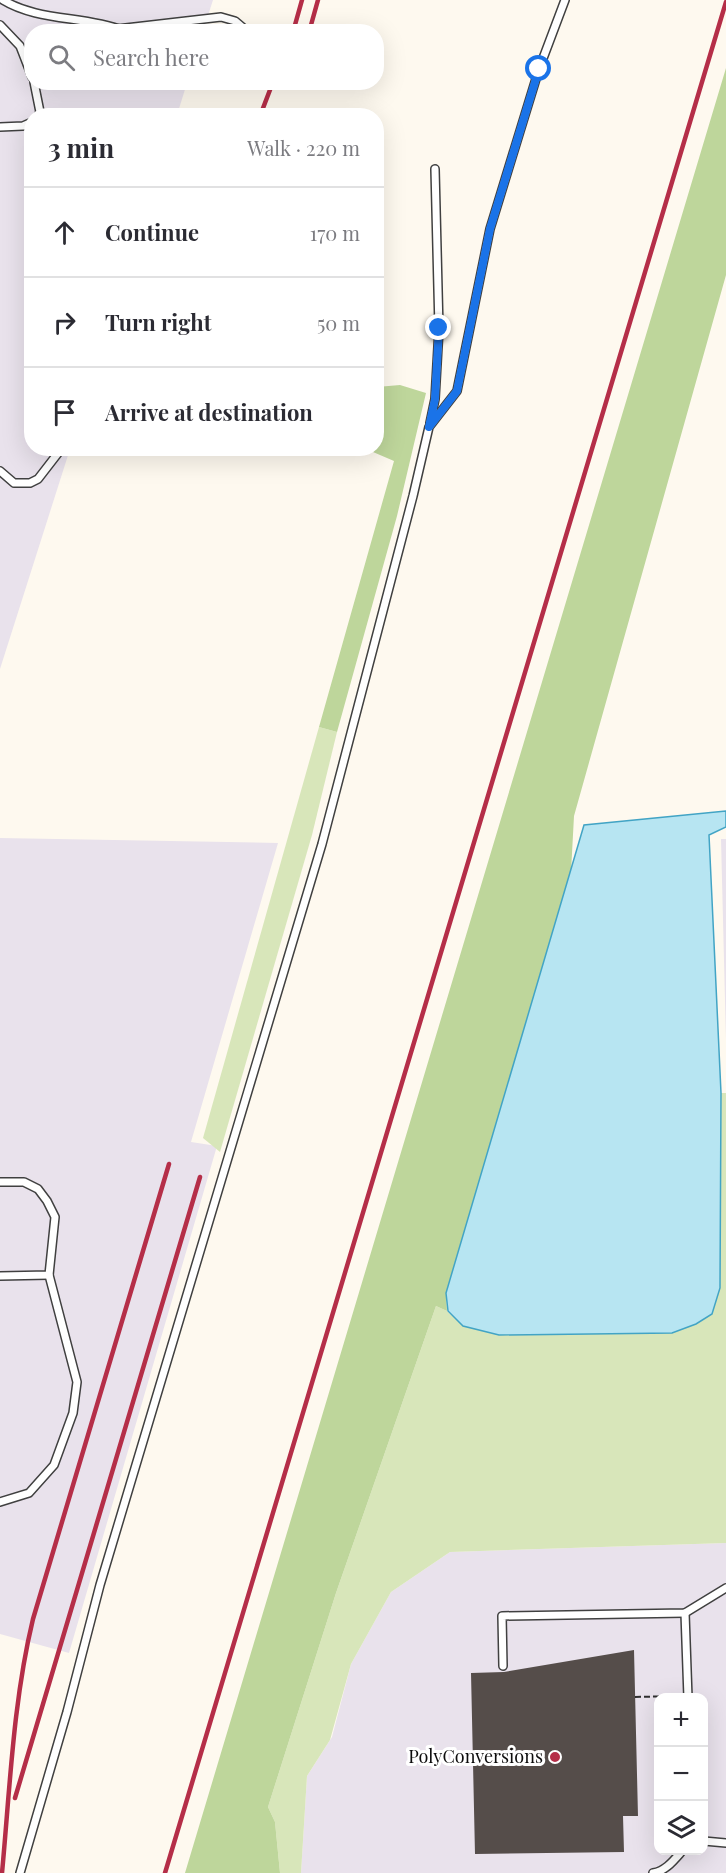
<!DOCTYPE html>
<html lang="en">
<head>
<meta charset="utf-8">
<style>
  :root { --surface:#fff; --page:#f2f2f3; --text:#2b2b33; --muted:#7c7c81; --line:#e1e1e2 }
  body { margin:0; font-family:"Playfair Display",serif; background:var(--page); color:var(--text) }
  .controls { position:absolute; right:18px; bottom:18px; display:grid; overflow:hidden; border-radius:12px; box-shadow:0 6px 24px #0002 }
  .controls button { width:54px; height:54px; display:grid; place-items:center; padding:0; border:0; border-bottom:2px solid var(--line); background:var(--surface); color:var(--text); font:30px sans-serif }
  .stop { position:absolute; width:18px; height:18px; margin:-14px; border:4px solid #1a73e8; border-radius:50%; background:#fff }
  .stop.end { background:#1a73e8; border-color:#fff; box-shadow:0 2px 6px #0008 }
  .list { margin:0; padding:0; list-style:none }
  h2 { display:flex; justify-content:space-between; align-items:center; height:78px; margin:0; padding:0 24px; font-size:26px }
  h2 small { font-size:20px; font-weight:400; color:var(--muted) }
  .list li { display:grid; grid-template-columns:39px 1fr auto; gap:18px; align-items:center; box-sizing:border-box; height:90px; padding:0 24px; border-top:2px solid var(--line) }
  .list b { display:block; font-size:22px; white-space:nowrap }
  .list em { font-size:20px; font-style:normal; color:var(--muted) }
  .icon { flex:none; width:33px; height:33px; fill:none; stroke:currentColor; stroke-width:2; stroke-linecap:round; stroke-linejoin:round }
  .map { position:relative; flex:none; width:726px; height:1873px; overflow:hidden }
  .search { position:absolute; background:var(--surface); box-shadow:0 6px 24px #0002; left:24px; top:24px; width:360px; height:66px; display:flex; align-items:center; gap:15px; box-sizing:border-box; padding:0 21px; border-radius:24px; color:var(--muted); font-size:22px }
  .panel { position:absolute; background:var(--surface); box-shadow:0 6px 24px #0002; left:24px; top:108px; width:360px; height:348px; border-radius:24px }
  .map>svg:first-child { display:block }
</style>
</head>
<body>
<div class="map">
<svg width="726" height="1873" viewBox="0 0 726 1873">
  <rect width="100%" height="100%" fill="#fef9ef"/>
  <g fill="#e9e2ec" fill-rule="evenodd">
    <path d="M0,0H213L203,31L32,32V82L187,83L177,115L32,116V448L70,449L0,669Z"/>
    <path d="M0,838L278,843L191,1142L217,1146L69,1653L0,1634Z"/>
    <path d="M721,839H726V1040Z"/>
    <path d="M726,1543V1873H301L307,1776L332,1737L351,1664L391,1592L450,1552ZM658,1698H704V1850H658Z"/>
  </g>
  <g fill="#d8e6ba">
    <path d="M319,727L337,732L312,835L220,1152L203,1138Z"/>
    <path d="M721,1093H726V1543L450,1552L391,1592L351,1664L330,1740L307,1776L301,1873H280L275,1822L268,1807L336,1593L436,1306L447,1311L463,1326L720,1288Z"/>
  </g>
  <g fill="#bed69b">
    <path d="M726,68V275L574,816L571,872L446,1293L447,1311L436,1306L336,1593L268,1807L275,1822L280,1873H185Z"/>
    <path d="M400,385L426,393L397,516L337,732L319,727L394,461L366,449L376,448L377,387Z"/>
  </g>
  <path fill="#b7e5f2" stroke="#42a4c5" stroke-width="1.5" d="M726,811V827L709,835L721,1093L720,1288L712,1314L696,1324L672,1333L499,1335L463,1326L448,1311L446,1293L584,825Z"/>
  <path fill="#554d4a" d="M634,1650L638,1816H623L624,1852L475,1854L471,1673L504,1672Z"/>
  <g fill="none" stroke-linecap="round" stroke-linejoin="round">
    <defs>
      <g id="lane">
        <path d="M3,0C37,21 84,16 122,30"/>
        <path d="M0,25L20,46L32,77"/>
        <path d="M117,29L221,17L235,21L248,32"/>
        <path d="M34,82L40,112L38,116"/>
        <path d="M0,127L23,126L32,122"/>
        <path d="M430,423L435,399L439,329L435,169"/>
        <path d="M0,471L14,483H30L38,479L62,448"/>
        <path d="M0,1182H24L38,1189L47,1201L55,1217L49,1275L0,1276"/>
        <path d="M0,1502L29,1493L54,1465L73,1413L77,1382L49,1275"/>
        <path d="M685,1613L688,1698"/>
        <path d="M503,1666L502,1616L685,1613L726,1588"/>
        <path d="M704,1841L726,1843"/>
        <path d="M20,1873L67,1712L100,1585L322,844L413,496L429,427L457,391L490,229L539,69L565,0"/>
        <path d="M653,1873C666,1871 674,1860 683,1850"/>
      </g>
    </defs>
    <use href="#lane" stroke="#404040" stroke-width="10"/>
    <path stroke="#2f2f2f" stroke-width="2" stroke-dasharray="6 3" stroke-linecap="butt" d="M635,1697L679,1696"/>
    <use href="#lane" stroke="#fff" stroke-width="7"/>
    <g stroke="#b52e48" stroke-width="4.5">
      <path d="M311,25L318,0"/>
      <path d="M293,32L302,0"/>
      <path d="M260,116L273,82"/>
      <path d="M15,1798L200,1177"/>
      <path d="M2,1873C10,1788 13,1702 33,1619L169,1164"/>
      <path d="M165,1873L726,2"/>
    </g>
  </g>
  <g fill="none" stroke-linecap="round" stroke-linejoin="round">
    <path stroke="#1a73e8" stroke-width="8" d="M439,328L435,399L429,427L457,391L490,229L539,69"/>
  </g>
  <circle fill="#b52e48" stroke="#fff" stroke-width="2" cx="555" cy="1757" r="6"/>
  <g text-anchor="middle" stroke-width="6" stroke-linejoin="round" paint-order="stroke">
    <g font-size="18" fill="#0d0d0d" stroke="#fff" text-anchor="end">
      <text x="543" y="1763">PolyConversions</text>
    </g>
  </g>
</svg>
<div class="controls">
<button>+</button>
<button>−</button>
<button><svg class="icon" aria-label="layers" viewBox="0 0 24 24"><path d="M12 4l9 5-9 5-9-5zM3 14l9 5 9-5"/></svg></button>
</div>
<div class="stop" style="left:539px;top:69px"></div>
<div class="stop end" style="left:439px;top:328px"></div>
<div class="search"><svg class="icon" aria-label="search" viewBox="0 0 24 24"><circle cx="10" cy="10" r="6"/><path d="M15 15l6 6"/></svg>Search here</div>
<section class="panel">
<h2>3 min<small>Walk · 220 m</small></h2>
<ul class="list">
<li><svg class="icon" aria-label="ahead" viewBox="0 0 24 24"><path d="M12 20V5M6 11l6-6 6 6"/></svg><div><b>Continue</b></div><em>170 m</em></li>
<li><svg class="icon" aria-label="right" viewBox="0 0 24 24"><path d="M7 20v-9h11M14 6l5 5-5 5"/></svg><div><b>Turn right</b></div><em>50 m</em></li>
<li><svg class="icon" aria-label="arrive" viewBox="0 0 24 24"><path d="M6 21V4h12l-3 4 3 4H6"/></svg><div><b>Arrive at destination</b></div></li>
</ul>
</section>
</div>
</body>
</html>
